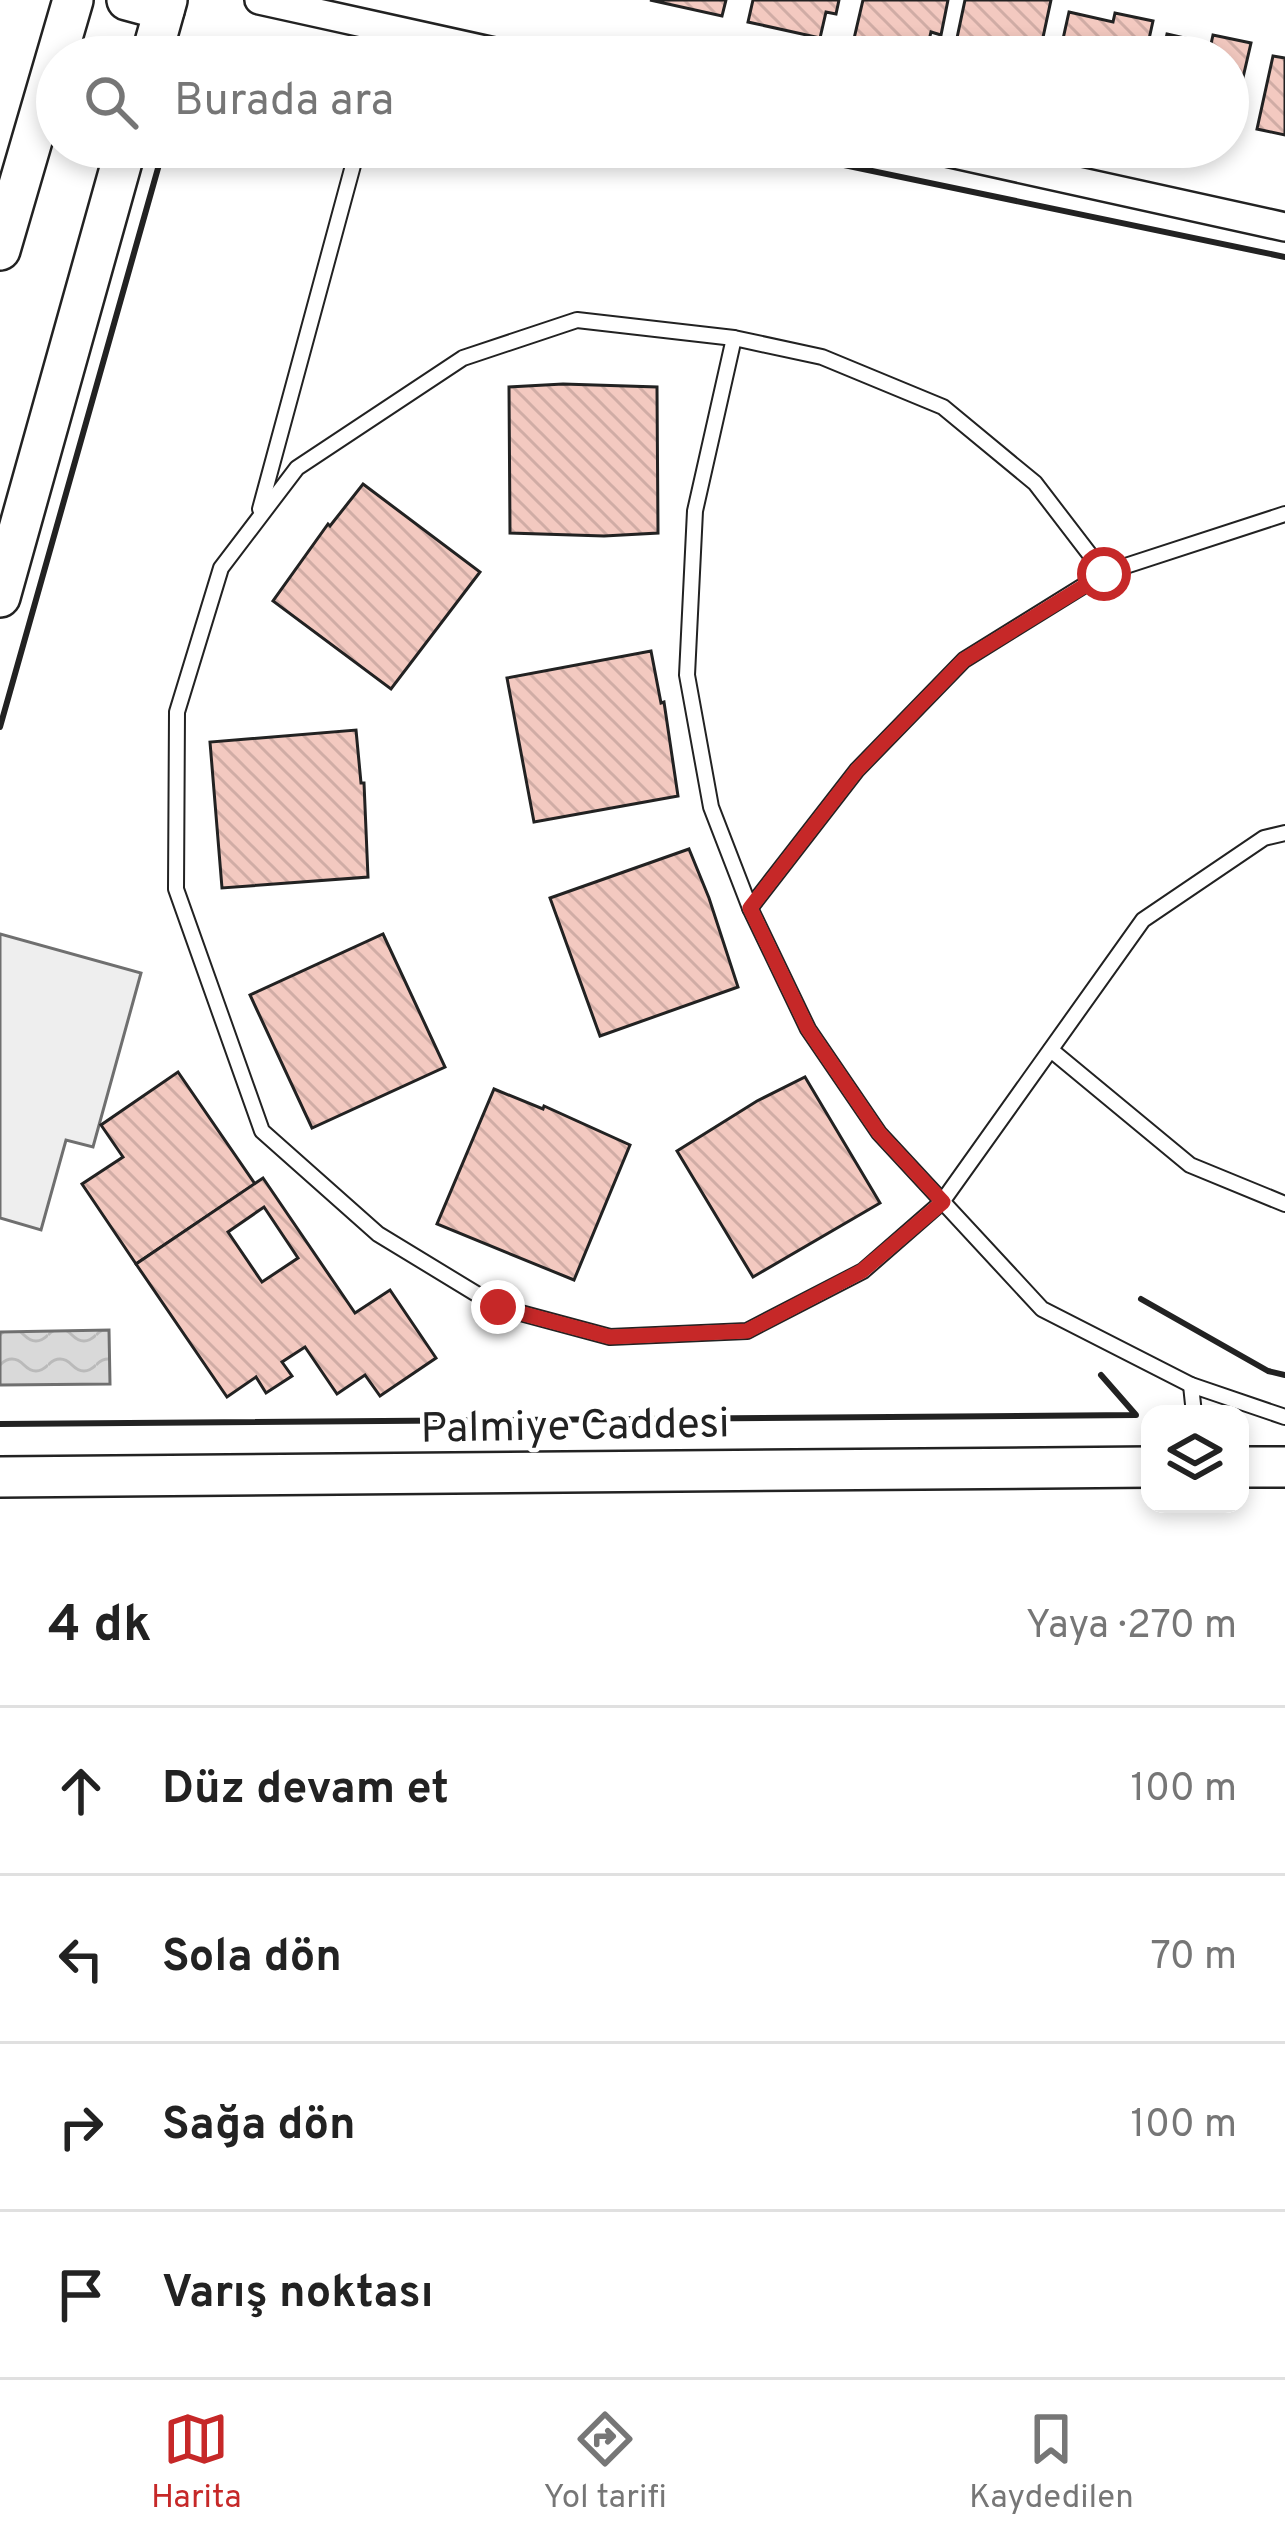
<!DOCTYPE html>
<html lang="tr">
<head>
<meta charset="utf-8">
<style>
  :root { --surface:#fff; --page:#f6f6f6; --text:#222; --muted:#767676; --line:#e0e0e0; --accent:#c62828 }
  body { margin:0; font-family:Overpass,sans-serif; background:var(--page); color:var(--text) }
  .controls { position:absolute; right:36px; bottom:36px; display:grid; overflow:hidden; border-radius:24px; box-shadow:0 6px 18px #0003 }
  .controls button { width:108px; height:108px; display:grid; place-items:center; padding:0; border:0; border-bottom:3px solid var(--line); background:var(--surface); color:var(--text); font:60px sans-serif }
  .stop { position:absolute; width:36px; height:36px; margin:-27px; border:9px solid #c62828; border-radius:50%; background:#fff }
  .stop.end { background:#c62828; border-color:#fff; box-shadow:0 3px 12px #0008 }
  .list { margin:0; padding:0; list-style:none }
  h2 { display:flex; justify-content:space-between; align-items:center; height:156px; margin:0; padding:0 48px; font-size:51px }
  h2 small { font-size:39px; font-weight:400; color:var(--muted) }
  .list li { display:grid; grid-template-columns:78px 1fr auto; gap:36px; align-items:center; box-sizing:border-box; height:168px; padding:0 48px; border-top:3px solid var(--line) }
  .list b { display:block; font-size:45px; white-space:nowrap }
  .list em { font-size:39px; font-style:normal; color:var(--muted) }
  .icon { flex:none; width:66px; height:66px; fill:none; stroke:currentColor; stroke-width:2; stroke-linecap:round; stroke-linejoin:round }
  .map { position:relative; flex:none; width:1285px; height:1549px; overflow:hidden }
  .search { position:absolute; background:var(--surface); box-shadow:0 6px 18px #0003; left:36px; right:36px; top:36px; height:132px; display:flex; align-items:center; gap:30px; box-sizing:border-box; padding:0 42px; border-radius:66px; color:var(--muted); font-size:45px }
  .sheet { height:828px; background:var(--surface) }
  nav { display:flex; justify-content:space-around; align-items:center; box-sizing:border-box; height:168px; border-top:3px solid var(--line); background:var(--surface); font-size:33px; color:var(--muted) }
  nav a { display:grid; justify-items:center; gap:6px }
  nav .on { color:var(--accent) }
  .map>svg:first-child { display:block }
</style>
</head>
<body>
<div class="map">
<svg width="1285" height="1549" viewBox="0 0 1285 1549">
  <defs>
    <pattern id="water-waves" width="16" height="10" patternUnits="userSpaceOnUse" patternTransform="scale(3)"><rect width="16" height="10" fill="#d9d9d9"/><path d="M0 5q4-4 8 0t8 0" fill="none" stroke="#bababa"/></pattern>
    <pattern id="building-back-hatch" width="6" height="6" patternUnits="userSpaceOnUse" patternTransform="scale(3)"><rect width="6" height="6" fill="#f3c9c0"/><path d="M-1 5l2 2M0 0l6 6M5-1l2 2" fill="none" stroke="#d0aca5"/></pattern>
  </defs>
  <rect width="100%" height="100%" fill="#fff"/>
  <path fill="#eee" stroke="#6f6f6f" stroke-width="3" d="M0,934L141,973L93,1147L66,1140L41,1230L0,1218Z"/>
  <path fill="url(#water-waves)" stroke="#6f6f6f" stroke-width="3" d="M109,1330L110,1384L0,1385V1332Z"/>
  <g fill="url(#building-back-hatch)" stroke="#222" stroke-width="3" fill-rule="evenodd">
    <path d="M650,0H726L722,16Z"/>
    <path d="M753,0H839L836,14L826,12L820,38L748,22Z"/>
    <path d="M863,0H948L941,35L931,32L925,57L853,43Z"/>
    <path d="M965,0H1051L1039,56L953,57Z"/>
    <path d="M1069,12L1113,22L1115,13L1153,21L1145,57H1059Z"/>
    <path d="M1167,34L1211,44L1213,35L1251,43L1238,99L1228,100V57H1162Z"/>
    <path d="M1273,56L1285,58V135L1257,129Z"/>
    <path d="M563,384L657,387L658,533L604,536L510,533L509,387Z"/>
    <path d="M363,484L480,572L391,689L273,601L328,524L330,526Z"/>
    <path d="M651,651L661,703L664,702L678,796L534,822L507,678Z"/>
    <path d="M356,730L361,783H364L368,877L222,888L210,742Z"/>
    <path d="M689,849L709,898L738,987L600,1036L550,898Z"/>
    <path d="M383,934L445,1067L312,1128L250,995Z"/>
    <path d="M178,1072L255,1184L136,1264L82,1184L123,1157L101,1125Z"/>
    <path d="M805,1077L880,1203L753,1277L677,1151L757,1101Z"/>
    <path d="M494,1089L543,1109L544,1106L630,1145L574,1280L437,1224Z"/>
    <path d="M263,1178L355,1313L390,1290L436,1358L380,1396L365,1375L337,1394L305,1347L282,1362L292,1376L266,1393L256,1377L227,1397L136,1264ZM264,1207L298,1258L262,1282L228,1232Z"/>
  </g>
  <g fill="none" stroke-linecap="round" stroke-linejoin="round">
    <defs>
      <g id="lane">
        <path d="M734,338L695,511L687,675L711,807L750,908L808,1029L879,1133L1042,1309L1191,1385L1285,1417"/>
        <path d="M260,509L358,147"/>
        <path d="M1104,573L1035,483L943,407L822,357L734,338L577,320L463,358L297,468L221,568L177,712L176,889L262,1131L378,1234L498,1307L610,1337L747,1331L863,1271L942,1202L1143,920L1264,838L1285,833"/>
        <path d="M750,908L857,770L964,660L1104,573L1285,514"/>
        <path d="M1051,1050L1190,1165L1285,1204"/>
        <path d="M1191,1385L1194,1414"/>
      </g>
      <g id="street">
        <path d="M259,0L517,57"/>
        <path d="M923,147L1285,227"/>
      </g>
      <g id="secondary">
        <path d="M127,0L164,10"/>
        <path d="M151,57L167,0"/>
        <path d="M0,250L73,0"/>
        <path d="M0,597L126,147"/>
        <path d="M1240,1467H1285"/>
        <path d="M0,1477L1150,1467"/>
      </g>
    </defs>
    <use href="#lane" stroke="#222" stroke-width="18"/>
    <use href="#street" stroke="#222" stroke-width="32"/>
    <use href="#secondary" stroke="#222" stroke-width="44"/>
    <use href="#lane" stroke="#fff" stroke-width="14"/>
    <use href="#street" stroke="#fff" stroke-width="27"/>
    <use href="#secondary" stroke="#fff" stroke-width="39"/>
    <g stroke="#222" stroke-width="6">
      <path d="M251,57L279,48L324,57"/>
      <path d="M757,147L1285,257"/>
      <path d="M0,727L164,147"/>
      <path d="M1141,1299L1268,1371L1285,1375"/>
      <path d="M0,1424L1136,1415L1101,1375"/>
    </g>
  </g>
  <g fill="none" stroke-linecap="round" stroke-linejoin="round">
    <path stroke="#c62828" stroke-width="15" d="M498,1307L610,1337L747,1331L862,1271L943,1202L879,1133L808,1029L750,908L857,770L964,660L1104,574"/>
  </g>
  <g text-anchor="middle" stroke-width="9" stroke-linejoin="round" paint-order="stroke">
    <g font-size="42" fill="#222" stroke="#fff">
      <text transform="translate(575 1424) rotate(-1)" y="15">Palmiye Caddesi</text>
    </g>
  </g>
</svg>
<div class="controls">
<button><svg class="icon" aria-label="layers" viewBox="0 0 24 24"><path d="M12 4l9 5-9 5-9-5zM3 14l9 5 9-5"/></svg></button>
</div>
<div class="stop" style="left:1104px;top:574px"></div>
<div class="stop end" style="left:498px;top:1307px"></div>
<div class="search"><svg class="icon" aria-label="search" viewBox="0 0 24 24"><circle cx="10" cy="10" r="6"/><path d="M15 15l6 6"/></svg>Burada ara</div>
</div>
<section class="sheet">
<h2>4 dk<small>Yaya · 270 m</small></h2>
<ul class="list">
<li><svg class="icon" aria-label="ahead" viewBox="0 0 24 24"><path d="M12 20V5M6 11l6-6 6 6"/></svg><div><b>Düz devam et</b></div><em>100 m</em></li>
<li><svg class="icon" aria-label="left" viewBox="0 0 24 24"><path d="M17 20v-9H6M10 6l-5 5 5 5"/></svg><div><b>Sola dön</b></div><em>70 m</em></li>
<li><svg class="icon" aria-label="right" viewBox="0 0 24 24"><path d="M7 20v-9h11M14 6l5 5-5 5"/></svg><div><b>Sağa dön</b></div><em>100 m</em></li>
<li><svg class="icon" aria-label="arrive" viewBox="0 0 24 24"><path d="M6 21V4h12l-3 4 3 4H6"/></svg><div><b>Varış noktası</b></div></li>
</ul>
</section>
<nav>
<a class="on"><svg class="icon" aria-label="map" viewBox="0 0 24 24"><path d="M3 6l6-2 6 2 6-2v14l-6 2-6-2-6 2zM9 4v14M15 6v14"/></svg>Harita</a>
<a><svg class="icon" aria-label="directions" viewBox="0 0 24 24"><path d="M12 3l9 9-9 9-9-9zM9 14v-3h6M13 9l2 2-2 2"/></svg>Yol tarifi</a>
<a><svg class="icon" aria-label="saved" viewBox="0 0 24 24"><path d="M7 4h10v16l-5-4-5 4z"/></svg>Kaydedilen</a>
</nav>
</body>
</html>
